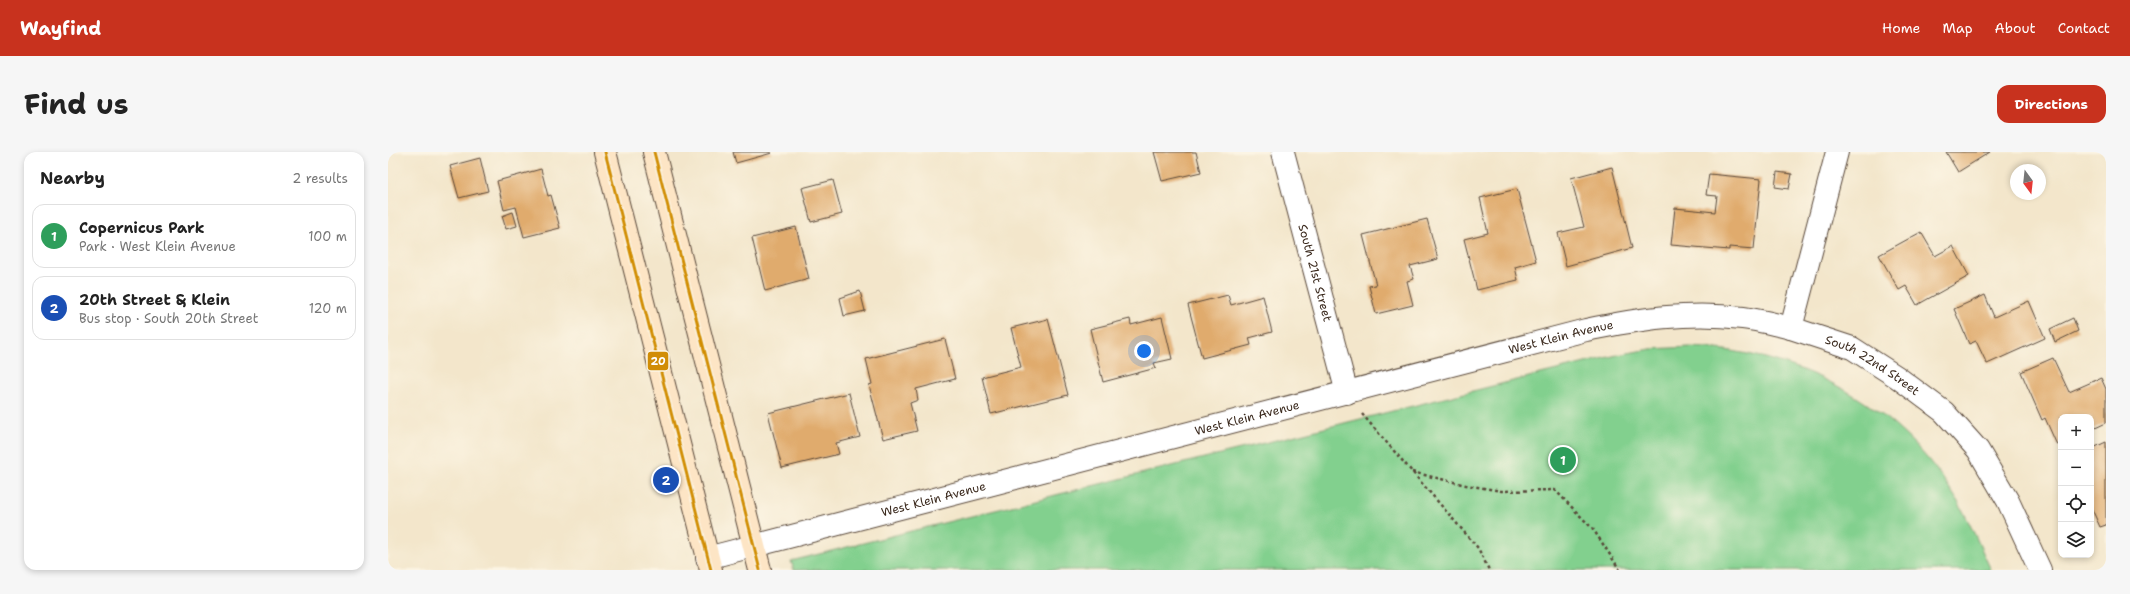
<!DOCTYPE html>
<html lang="en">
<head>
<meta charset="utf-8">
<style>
  :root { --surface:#fff; --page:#f6f6f6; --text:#222; --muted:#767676; --line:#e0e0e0; --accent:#c8321e }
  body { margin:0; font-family:"Shantell Sans",sans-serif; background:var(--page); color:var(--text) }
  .controls { position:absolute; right:12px; bottom:12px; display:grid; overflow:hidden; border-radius:8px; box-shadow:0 2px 6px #0003 }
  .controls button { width:36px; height:36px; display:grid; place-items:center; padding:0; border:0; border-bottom:1px solid var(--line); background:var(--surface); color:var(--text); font:20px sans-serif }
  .compass { position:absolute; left:1622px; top:12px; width:36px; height:36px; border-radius:50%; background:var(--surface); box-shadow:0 2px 6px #0003; rotate:165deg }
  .you { position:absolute; left:756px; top:199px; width:14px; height:14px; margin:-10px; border:3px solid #fff; border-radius:50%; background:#1a73e8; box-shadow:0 0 0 6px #1a73e833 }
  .badge { display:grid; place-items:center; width:26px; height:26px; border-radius:50%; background:var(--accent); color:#fff; font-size:13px; font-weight:700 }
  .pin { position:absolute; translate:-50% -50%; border:2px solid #fff; box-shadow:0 1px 4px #0006 }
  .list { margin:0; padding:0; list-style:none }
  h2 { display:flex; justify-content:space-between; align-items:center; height:52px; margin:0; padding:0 16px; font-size:17px }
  h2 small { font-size:13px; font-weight:400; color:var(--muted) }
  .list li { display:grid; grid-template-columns:26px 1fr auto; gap:12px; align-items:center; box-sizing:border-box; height:64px; margin:0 8px 8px; padding:0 8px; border:1px solid var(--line); border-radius:12px }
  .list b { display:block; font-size:15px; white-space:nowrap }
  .list p { margin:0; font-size:13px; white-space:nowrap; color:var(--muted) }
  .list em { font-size:13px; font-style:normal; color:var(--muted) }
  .icon { flex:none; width:22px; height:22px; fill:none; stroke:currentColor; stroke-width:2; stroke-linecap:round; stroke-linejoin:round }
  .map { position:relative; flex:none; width:1718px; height:418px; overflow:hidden; border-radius:12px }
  header { display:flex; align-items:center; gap:24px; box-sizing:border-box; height:56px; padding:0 20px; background:var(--accent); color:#fff }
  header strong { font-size:19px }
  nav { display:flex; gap:22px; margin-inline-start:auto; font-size:14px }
  .intro { display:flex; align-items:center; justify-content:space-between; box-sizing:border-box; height:96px; padding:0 24px }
  h1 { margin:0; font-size:28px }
  .button { padding:10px 18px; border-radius:12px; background:var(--accent); color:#fff; font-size:14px; font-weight:700 }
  main { display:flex; gap:24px; padding:0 24px }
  aside { flex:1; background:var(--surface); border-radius:12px; box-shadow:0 2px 6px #0003 }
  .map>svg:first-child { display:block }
</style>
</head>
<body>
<header>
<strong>Wayfind</strong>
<nav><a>Home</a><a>Map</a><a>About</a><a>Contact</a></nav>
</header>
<div class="intro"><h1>Find us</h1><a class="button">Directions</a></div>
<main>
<aside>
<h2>Nearby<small>2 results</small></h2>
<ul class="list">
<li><span class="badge" style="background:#2e9e5b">1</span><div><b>Copernicus Park</b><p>Park · West Klein Avenue</p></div><em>100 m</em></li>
<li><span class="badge" style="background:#1a4fb4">2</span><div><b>20th Street &amp; Klein</b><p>Bus stop · South 20th Street</p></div><em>120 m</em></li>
</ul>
</aside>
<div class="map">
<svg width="1718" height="418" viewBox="0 0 1718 418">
  <rect width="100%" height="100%" fill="#fcf5e5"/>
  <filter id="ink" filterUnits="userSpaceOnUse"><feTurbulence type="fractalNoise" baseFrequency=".025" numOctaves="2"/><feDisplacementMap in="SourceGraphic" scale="8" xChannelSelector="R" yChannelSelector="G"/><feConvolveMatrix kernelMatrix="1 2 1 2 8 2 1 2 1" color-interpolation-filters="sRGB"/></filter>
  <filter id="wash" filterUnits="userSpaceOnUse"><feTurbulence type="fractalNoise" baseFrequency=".012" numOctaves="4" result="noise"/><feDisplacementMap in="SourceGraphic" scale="16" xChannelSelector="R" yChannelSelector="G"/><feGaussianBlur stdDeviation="0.9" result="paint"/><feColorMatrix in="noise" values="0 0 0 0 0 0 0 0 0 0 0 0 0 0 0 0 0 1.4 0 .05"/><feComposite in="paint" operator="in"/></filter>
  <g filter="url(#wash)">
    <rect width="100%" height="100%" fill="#f3e6cb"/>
    <path fill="#82d08e" stroke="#5e7d56" d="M1302,195C1405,199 1500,246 1558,331C1577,358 1589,388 1603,418H406L403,409L1229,203L1262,197Z"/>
    <g id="blocks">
      <g fill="#e0ab6d">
        <path d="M345,0H383L384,1L348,11Z"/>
        <path d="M766,0H808L813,20L774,29Z"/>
        <path d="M1558,0H1602L1570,20Z"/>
        <path d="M92,6L100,39L71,46L62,14Z"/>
        <path d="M1224,15L1244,96L1178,114L1170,81L1196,75L1183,26Z"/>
        <path d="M153,17L160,44L163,43L172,76L136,85L128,55L116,58L109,29Z"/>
        <path d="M1389,20L1404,22L1401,37L1387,35Z"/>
        <path d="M1321,22L1373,27L1366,97L1341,95V98L1283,93L1287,56L1327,60L1329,44L1318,43Z"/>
        <path d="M445,28L454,62L423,70L414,36Z"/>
        <path d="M1129,37L1148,109L1127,115L1130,128L1089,138L1076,87L1100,81L1092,46Z"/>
        <path d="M125,60L129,74L118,77L114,64Z"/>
        <path d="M1039,67L1050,107L1022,114L1026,127L1019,129L1025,153L988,162L981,134L988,133L975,83Z"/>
        <path d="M408,75L421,127L377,139L364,86Z"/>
        <path d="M1533,80L1547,104L1565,94L1581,124L1529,153L1518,134L1511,138L1491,103Z"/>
        <path d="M472,139L477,159L456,164L452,146Z"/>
        <path d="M840,143L843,153L875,144L884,180L861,186L863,193L814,206L800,153Z"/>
        <path d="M1597,143L1606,165L1641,149L1657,186L1599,212L1588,189L1581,192L1566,157Z"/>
        <path d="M774,165L784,207L766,211L768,216L715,230L702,177L742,167L743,173Z"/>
        <path d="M1685,166L1690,179L1667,190L1662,177Z"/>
        <path d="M660,167L680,243L603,262L594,225L633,215L623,176Z"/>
        <path d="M557,187L567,227L528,237L530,248L522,251L529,279L495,287L481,233L484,232L478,207Z"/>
        <path d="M1665,206L1681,240L1713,226L1718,237V271L1703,278V265H1673V291L1669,293L1657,266L1654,268L1633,220Z"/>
        <path d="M461,241L472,285L448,291L451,302L394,316L380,261Z"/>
        <path d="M1718,290V373L1712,375L1703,355V297Z"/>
      </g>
    </g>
  </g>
  <g filter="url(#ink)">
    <use href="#blocks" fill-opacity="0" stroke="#574638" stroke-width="1"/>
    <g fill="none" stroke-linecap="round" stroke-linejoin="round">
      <defs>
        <g id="street">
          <path id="s1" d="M895,0L959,241"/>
          <path id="s2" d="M1449,0L1403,176L1464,196L1509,225L1556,260L1590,298L1620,349L1652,418"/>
          <path id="s3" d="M319,406L1198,178C1250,167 1301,159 1355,166C1371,168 1387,172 1403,176"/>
        </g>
        <g id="secondary">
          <path d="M217,0L323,418"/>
          <path d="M266,0L372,418"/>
        </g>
      </defs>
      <use href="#street" stroke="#574638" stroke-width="24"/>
      <use href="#secondary" stroke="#574638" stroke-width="24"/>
      <g stroke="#574638" stroke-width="2.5" stroke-dasharray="3 3" stroke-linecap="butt">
        <path d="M974,262L1090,396L1101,418"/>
        <path d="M1024,320L1078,333L1113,339L1167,338L1205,377L1232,418"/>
      </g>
      <use href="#street" stroke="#fff" stroke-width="22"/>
      <use href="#secondary" stroke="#fde5c5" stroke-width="22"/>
      <defs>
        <g id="bus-1">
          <path d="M217,0L323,418"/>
          <path d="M266,0L372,418"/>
        </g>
      </defs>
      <use href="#bus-1" stroke="#fcf5e5" stroke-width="6"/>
      <use href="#bus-1" stroke="#d18d06" stroke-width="3"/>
    </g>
  </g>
  <g text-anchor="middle" stroke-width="3.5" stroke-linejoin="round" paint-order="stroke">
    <g font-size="12" fill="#3b2a1e" stroke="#fcf5e5">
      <text dy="4" stroke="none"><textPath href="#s1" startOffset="125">South 21st Street</textPath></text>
      <text dy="4" stroke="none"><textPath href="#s3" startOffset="882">West Klein Avenue</textPath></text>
      <text dy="4" stroke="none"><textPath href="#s2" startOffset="272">South 22nd Street</textPath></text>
      <text dy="4" stroke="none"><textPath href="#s3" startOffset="558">West Klein Avenue</textPath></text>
      <text dy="4" stroke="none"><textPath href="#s3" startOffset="234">West Klein Avenue</textPath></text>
    </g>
  </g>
  <rect stroke="#fcf5e5" stroke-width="1.5" x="259" y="199" width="22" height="20" rx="4" fill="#d18d06"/>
  <g font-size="11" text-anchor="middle" font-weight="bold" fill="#fff">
    <text x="270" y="213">20</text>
  </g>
</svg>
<div class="controls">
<button>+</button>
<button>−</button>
<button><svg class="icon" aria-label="locate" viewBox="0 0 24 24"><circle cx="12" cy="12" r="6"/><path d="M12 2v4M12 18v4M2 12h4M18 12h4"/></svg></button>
<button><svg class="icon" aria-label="layers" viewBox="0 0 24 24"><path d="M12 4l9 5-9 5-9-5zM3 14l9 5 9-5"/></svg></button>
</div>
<svg class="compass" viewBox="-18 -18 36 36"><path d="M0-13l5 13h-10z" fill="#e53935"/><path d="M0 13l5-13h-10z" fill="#767676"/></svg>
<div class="you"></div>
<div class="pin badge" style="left:1175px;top:308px;background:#2e9e5b">1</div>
<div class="pin badge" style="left:278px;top:328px;background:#1a4fb4">2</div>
</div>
</main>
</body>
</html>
